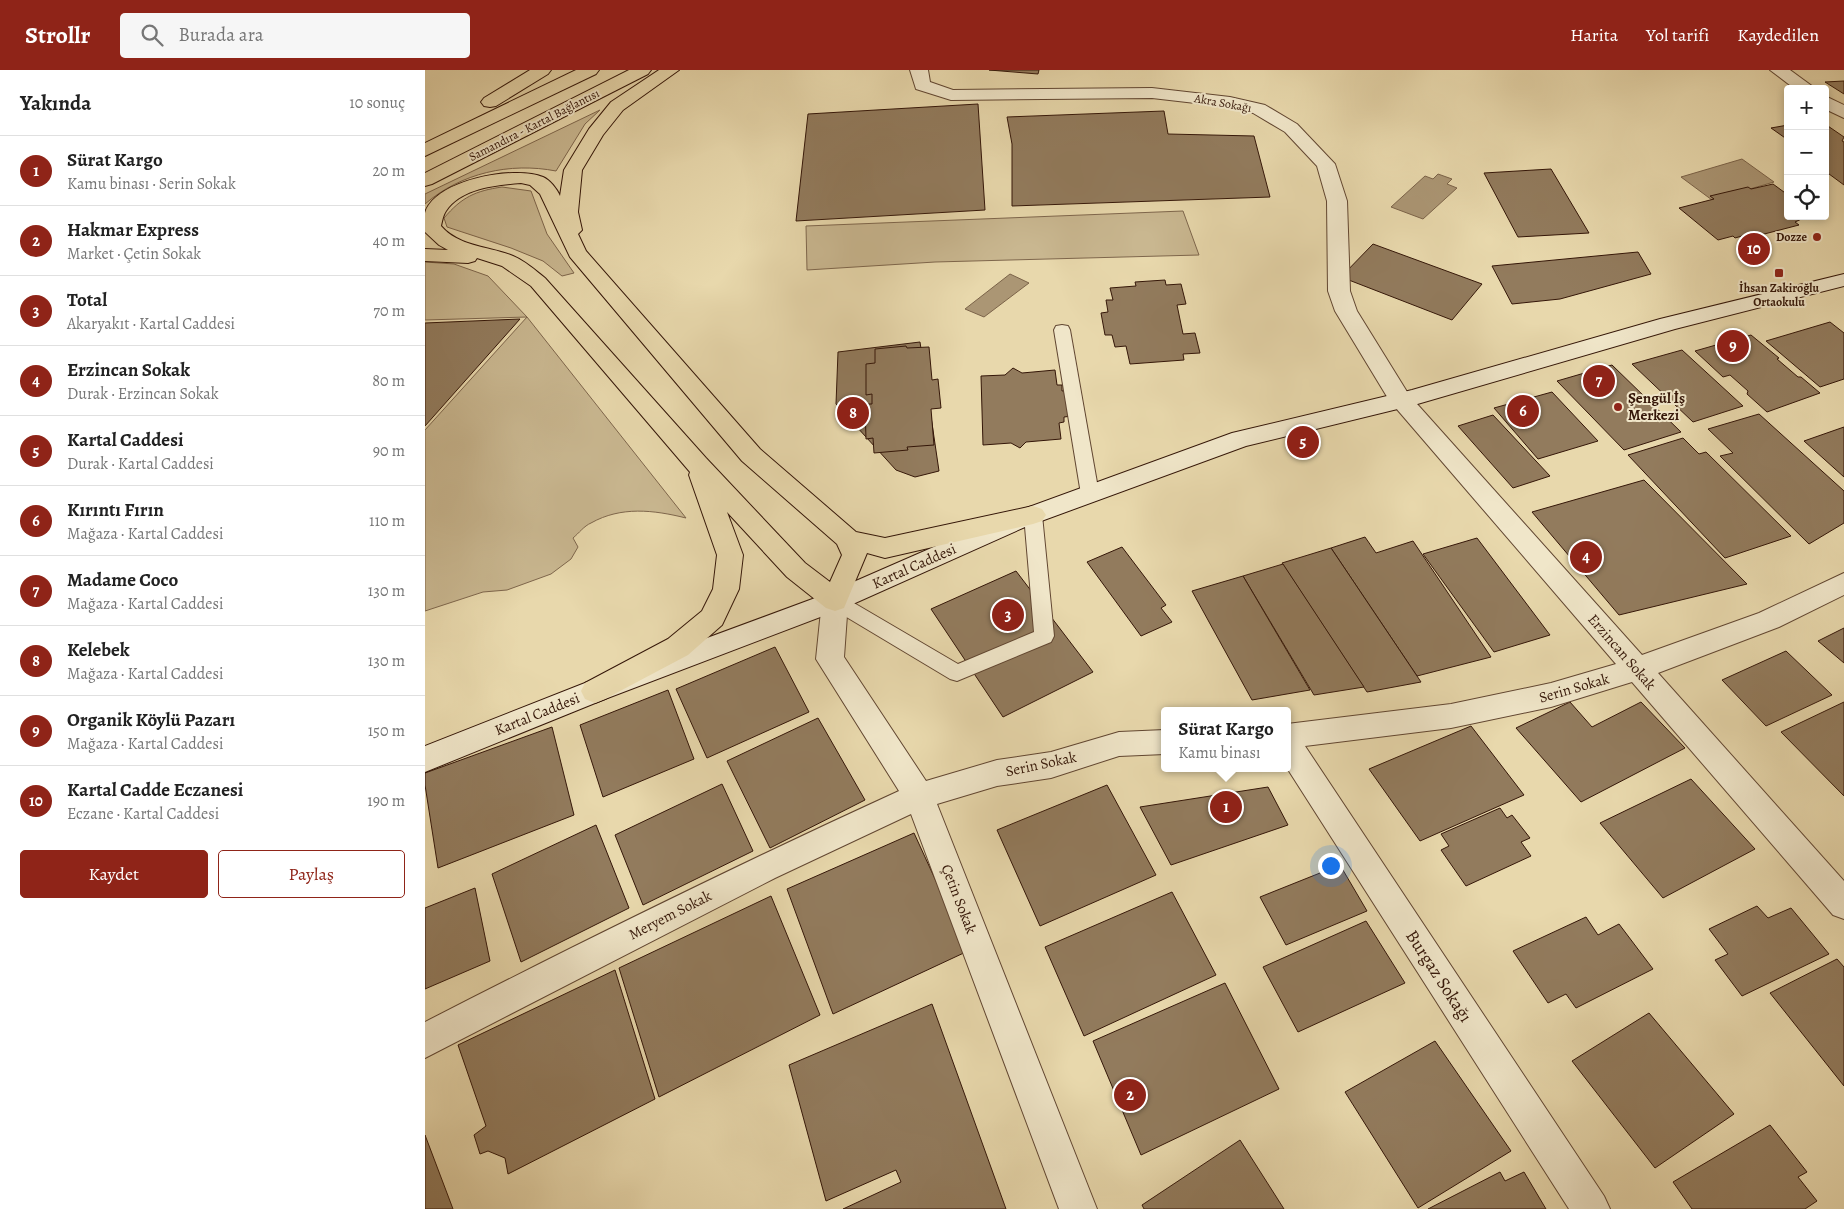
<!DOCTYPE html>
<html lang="tr">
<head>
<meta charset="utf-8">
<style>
  :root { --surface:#fff; --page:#f6f6f6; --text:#222; --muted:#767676; --line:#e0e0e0; --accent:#8f2418 }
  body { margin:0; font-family:Alegreya,serif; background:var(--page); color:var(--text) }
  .controls { position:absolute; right:15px; top:15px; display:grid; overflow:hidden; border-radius:5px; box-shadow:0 2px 8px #0003 }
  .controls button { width:45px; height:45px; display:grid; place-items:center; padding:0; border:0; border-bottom:1px solid var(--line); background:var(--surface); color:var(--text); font:25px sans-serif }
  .you { position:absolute; left:905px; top:795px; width:18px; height:18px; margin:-12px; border:4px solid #fff; border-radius:50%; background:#1a73e8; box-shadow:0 0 0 8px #1a73e833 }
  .badge { display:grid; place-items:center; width:32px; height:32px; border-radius:50%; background:var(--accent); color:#fff; font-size:16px; font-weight:700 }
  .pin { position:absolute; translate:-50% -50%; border:2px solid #fff; box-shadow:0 1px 5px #0006 }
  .popup { position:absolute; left:736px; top:637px; width:130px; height:65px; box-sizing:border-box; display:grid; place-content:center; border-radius:5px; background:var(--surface); filter:drop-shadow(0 1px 4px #0005); font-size:16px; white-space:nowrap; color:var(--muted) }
  .popup b { font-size:19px; color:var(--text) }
  .popup::after { content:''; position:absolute; left:50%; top:100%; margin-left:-10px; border:10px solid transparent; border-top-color:var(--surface) }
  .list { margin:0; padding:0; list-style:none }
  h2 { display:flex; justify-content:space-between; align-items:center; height:65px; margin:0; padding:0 20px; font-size:21px }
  h2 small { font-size:16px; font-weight:400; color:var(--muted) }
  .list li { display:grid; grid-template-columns:32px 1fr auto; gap:15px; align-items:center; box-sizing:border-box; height:70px; padding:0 20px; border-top:1px solid var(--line) }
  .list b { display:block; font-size:19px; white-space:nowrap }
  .list p { margin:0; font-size:16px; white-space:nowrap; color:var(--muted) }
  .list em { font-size:16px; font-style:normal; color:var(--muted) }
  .actions { display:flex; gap:10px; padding:15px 20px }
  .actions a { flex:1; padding:11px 0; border:1px solid var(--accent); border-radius:5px; text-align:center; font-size:18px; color:var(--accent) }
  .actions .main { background:var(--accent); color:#fff }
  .icon { flex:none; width:28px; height:28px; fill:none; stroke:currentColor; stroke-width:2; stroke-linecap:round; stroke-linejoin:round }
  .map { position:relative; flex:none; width:1419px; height:1139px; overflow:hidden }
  header { display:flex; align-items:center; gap:30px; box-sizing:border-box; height:70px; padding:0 25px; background:var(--accent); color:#fff }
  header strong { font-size:24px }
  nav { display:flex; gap:28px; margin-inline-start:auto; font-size:18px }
  .search { width:350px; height:45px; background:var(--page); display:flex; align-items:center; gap:12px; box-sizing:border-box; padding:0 18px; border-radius:5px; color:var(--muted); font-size:19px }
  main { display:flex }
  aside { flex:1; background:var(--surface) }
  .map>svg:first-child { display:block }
</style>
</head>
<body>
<header>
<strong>Strollr</strong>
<div class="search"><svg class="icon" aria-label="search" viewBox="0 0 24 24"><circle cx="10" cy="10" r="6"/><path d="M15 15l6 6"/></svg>Burada ara</div>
<nav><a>Harita</a><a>Yol tarifi</a><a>Kaydedilen</a></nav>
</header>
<main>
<aside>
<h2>Yakında<small>10 sonuç</small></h2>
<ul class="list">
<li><span class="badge">1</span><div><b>Sürat Kargo</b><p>Kamu binası · Serin Sokak</p></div><em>20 m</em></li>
<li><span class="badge">2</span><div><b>Hakmar Express</b><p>Market · Çetin Sokak</p></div><em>40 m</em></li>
<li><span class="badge">3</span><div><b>Total</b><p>Akaryakıt · Kartal Caddesi</p></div><em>70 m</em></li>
<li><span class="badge">4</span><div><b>Erzi̇ncan Sokak</b><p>Durak · Erzincan Sokak</p></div><em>80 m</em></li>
<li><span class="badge">5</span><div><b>Kartal Caddesi</b><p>Durak · Kartal Caddesi</p></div><em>90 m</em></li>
<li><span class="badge">6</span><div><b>Kırıntı Fırın</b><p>Mağaza · Kartal Caddesi</p></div><em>110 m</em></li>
<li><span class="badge">7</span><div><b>Madame Coco</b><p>Mağaza · Kartal Caddesi</p></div><em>130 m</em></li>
<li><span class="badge">8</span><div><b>Kelebek</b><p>Mağaza · Kartal Caddesi</p></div><em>130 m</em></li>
<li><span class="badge">9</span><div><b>Organik Köylü Pazarı</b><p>Mağaza · Kartal Caddesi</p></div><em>150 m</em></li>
<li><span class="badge">10</span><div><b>Kartal Cadde Eczanesi</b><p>Eczane · Kartal Caddesi</p></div><em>190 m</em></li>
</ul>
<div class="actions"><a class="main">Kaydet</a><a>Paylaş</a></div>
</aside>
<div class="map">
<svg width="1419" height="1139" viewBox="0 0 1419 1139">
  <rect width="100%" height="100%" fill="#e8d8ac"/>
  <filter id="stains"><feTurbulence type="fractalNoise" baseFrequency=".004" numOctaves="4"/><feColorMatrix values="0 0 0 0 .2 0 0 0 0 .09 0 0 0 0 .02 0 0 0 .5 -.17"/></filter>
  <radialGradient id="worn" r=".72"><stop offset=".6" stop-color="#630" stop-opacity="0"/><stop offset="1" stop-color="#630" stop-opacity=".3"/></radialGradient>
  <g fill="#c9b790" stroke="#7e664c">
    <path d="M175,40L160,54L131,101C85,92 36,103 0,134V124Z"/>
    <path d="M77,117L106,121L122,164L149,203L137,206L118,191L86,178L22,157L19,148C37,127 50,121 77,117Z"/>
    <path d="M758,141L774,185L510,192L382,200L381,156Z"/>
    <path d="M0,192L29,194L63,206L102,247L261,448C229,440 196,436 166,453C159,456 154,463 148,468L153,477L146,489L126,504L82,520L58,522L0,541V360L102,247L0,250Z"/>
  </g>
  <g fill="#ab9674" stroke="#7b6349">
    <path d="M1317,89L1349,112L1287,130L1256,107Z"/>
    <path d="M1013,104L1027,109L1022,114L1032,118L998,149L966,137L1000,106L1008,109Z"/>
    <path d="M585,204L604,213L559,247L540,239Z"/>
  </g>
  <g fill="#927b5d" stroke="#341608">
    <path d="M564,0H614L613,4Z"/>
    <path d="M1419,11V24L1400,12Z"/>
    <path d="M553,34L560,140L371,151L383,44Z"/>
    <path d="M739,41L743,64L829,66L845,127L587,136V74L582,47Z"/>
    <path d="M1400,54L1419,67L1417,71L1419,72V115L1400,101Z"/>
    <path d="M1363,55V70L1346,58Z"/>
    <path d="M1126,99L1164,163L1093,167L1059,103Z"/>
    <path d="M1348,114L1363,125V146H1383L1370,152L1374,155L1320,169L1317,166L1310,168L1308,166L1293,170L1254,138L1289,129L1285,126L1323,117L1326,119Z"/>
    <path d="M948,174L1057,214L1027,250L916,207Z"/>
    <path d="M1213,182L1226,204L1135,229L1087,234L1067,196Z"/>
    <path d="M740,210L741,215L756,214L761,234L752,235L758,264L770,263L775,283L758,284L759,290L705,294L701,276L690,277L687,265H680L676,243L683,242L681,230H688L685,218L711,216L710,212Z"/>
    <path d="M95,249L0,356V253Z"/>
    <path d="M1405,252L1419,263V309L1395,317L1341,271Z"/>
    <path d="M1326,265L1354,288L1352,289L1373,307H1376L1395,323L1342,342L1322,324L1323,321L1305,305L1298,307L1270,281Z"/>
    <path d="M495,272L514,401L490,407L471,400L411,334L413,282Z"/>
    <path d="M481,276L482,278L504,277L507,310L513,309L516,338L506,339L509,375L482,377L483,380L449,383L448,368L441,369L440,334H447V324L441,325V294L450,293V279Z"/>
    <path d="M1257,280L1318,336L1268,352L1207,294Z"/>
    <path d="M1187,295L1256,362L1199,380L1132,311Z"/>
    <path d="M588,298L597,303L630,300L632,315H637V321L643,320L647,346L639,347V352L634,353L636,369L601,372L595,378L586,373L558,375L556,306L580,305Z"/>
    <path d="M1127,322L1173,371L1113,389L1069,338Z"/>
    <path d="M1334,344L1419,421V453L1384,474L1295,386L1308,383L1283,359Z"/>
    <path d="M1068,345L1125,406L1088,418L1033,356Z"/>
    <path d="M1419,357V407L1379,371Z"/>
    <path d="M1258,368L1274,384L1281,382L1366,466L1300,488L1203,385Z"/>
    <path d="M1219,410L1322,514L1194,545L1107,442Z"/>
    <path d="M940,467L951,483L988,471L1066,587L992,606L906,478Z"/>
    <path d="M1052,468L1125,565L1069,582L998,484Z"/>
    <path d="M697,477L741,535L736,538L747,552L716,566L662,492Z"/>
    <path d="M906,478L992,606L996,612L942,622L857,493Z"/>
    <path d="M858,494L939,617L889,625L818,506Z"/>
    <path d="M591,501L668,602L578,647L506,539Z"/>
    <path d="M818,506L885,620L827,630L767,521Z"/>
    <path d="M1419,558V593L1393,571Z"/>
    <path d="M350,577L384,642L282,688L251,619Z"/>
    <path d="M1361,581L1407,625L1341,656L1297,610Z"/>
    <path d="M243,620L269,689L178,727L155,655Z"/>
    <path d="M1145,632L1167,657L1216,632L1260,678L1156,732L1091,658Z"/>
    <path d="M1419,632V726L1356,662Z"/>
    <path d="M393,648L440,730L345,778L302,691Z"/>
    <path d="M1046,656L1099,725L995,771L944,699Z"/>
    <path d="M127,657L149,745L13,798L0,715V703Z"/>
    <path d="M1266,709L1330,779L1238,828L1175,753Z"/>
    <path d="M297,714L328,781L218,835L190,765Z"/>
    <path d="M682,715L731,805L615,856L572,760Z"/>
    <path d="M843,717L863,755L746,795L715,737Z"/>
    <path d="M1075,738L1082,748L1087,745L1105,768L1096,772L1106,786L1041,816L1016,780L1024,776L1016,764Z"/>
    <path d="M171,755L204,838L96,892L67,804Z"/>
    <path d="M489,763L543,881L408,944L362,819Z"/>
    <path d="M915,795L942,841L861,875L835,827Z"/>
    <path d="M50,818L65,891L0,919V838Z"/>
    <path d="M747,822L791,905L659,966L620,877Z"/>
    <path d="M346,826L395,945L234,1027L194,898Z"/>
    <path d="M1332,836L1343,848L1366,838L1404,884L1317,926L1290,890L1303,884L1284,859Z"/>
    <path d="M1161,847L1173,865L1194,854L1228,899L1151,938L1141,924L1123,933L1088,881Z"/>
    <path d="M941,851L980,913L873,962L838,897Z"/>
    <path d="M1412,889L1419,897V1016L1345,923Z"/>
    <path d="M190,900L230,1029L83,1104L80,1088L63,1081L55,1084L49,1065L61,1056L33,975Z"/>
    <path d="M800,913L854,1019L716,1085L668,971Z"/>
    <path d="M507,934L581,1139H418L476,1112L471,1100L401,1131L364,995Z"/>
    <path d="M1224,943L1309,1044L1230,1098L1147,991Z"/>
    <path d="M1010,971L1086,1081L993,1138L920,1022Z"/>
    <path d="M1345,1055L1382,1102L1373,1107L1392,1131L1380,1139H1267L1248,1112Z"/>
    <path d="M0,1065L28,1139H0Z"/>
    <path d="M815,1070L859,1139H719L717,1135Z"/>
    <path d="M1075,1102L1080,1111L1099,1102L1121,1139H1003Z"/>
  </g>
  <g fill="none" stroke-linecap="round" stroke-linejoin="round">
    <defs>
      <g id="service">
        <path d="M637,255L643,256L645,260L674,424L671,429L665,430L659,429L656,424L629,260L631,256Z"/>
        <path d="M608,438L614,440L617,445L629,566L626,572L532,611L525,609L403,536L400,531L403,526L410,524L417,526L533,594L609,562L599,445L602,440Z"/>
      </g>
      <g id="minor">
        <path d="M485,0H503L505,12L528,20L727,18L805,27L840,35L872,54L910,94L922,131L925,221L932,241L984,325L1217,585L1334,543L1419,503V525L1354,557L1233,603L1419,811V849L1408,845L1207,612L1126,637L1026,658L880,676L1179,1126L1185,1139H1144L862,698V654L1026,634L1126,613L1191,594L964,330L910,241L903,221L902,131L892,96L860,62L828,43L805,37L727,28L526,30L491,19Z"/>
        <path d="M1345,0H1365L1391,19H1370Z"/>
        <path d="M1400,26L1419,35V48L1400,39Z"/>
        <path d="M410,521L419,524L423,531L419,587L501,711L572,690L626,682L694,662L740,660V684L694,686L626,708L572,716L512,734L672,1139H634L486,744L350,808L0,988V952C156,872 314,794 474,721L391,589L397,531L401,524Z"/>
      </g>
      <path id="secondary" d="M1419,204V216L1250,259L989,335L821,376L600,457L419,538L180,629L0,702V676L160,613L401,524L582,445L807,363L987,320L1235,249Z"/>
      <g id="motorway">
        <path d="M105,0H126L123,4L71,36L65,37L59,36L56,32L59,28Z"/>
        <path d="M151,0H174L171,4L0,86V73Z"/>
        <path d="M204,0H226L223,4L7,114L0,116V103Z"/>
        <path d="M234,0H254L198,40L178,65L157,100L153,142L157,160L153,164L161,181L335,379L431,462L460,468L608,436L617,439L621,445L617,451L608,454L460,488L442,483L419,538L410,541L401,538L362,507L302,442L318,485L314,519L297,555L263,585L180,629L170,633L160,629L156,621L160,613L243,569L277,541L288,519L292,485L264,405L265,402L106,216L77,196L52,188L50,191L43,193L0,191V179L23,180L14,175L0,162C0,157 0,149 0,143C9,110 90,95 118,107C125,110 132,119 135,126L139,100L164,59L186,32ZM96,113L105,115L115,124L145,187L317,391L412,474L417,485L405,512L380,493L281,388L120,208C110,200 100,191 88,186C64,176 34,177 16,156C17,152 18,145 21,141C36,118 72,115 96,113Z"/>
      </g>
    </defs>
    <use href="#service" stroke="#614631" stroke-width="2"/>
    <use href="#minor" stroke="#614631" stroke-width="2"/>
    <use href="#secondary" stroke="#341608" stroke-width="2"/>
    <use href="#motorway" stroke="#341608" stroke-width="2"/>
    <use href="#service" fill="#f0e6c9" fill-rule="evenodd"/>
    <use href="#minor" fill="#f0e6c9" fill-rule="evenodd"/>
    <use href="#secondary" fill="#f0e6c9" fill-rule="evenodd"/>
    <use href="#motorway" fill="#e8d8ac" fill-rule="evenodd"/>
  </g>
  <g fill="#8f2418" stroke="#f0e6c9" stroke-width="2">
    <circle cx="1392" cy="167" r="5"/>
    <rect x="1349" y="198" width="10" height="10" rx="2.5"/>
    <circle cx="1193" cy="337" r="5"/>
  </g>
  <g text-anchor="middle" stroke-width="4" stroke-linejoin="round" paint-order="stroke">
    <g font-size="12" fill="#341608" stroke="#f0e6c9">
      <text transform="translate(798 33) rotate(10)" y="4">Akra Sokağı</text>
      <text transform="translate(109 55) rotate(-27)" y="4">Samandıra - Kartal Bağlantısı</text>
    </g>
    <g font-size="12" font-weight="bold" fill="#341608" stroke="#f0e6c9" text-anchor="end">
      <text x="1382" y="171">Dozze</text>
      <text x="1354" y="222" text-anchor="middle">İhsan Zakiroğlu<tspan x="1354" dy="14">Ortaokulu</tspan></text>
    </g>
    <g font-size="15" font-weight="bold" fill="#341608" stroke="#f0e6c9" text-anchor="start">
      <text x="1203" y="333">Şengül İş<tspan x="1203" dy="17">Merkezi</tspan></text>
    </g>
    <g font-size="15" fill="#341608" stroke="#f0e6c9">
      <text transform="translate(489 496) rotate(-24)" y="5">Kartal Caddesi</text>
      <text transform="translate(1197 582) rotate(49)" y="5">Erzincan Sokak</text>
      <text transform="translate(1149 618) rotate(-16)" y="5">Serin Sokak</text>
      <text transform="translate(112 644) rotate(-22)" y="5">Kartal Caddesi</text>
      <text transform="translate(616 694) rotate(-12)" y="5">Serin Sokak</text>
      <text transform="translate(534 829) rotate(69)" y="5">Çetin Sokak</text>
      <text transform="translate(245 845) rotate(-27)" y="5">Meryem Sokak</text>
    </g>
    <g font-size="18" fill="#341608" stroke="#f0e6c9">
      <text transform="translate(1014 906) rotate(57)" y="6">Burgaz Sokağı</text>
    </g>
  </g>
  <rect width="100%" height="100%" filter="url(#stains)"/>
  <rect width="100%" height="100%" fill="url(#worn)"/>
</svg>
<div class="controls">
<button>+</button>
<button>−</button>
<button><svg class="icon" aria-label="locate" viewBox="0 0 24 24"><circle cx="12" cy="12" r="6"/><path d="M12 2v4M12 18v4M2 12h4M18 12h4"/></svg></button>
</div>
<div class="you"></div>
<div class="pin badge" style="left:801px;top:737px">1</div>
<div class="popup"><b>Sürat Kargo</b>Kamu binası</div>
<div class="pin badge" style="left:705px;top:1025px">2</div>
<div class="pin badge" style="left:583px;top:545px">3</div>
<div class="pin badge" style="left:1161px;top:487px">4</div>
<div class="pin badge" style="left:878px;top:372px">5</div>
<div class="pin badge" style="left:1098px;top:341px">6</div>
<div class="pin badge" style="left:1174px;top:311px">7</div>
<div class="pin badge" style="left:428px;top:343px">8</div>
<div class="pin badge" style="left:1308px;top:276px">9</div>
<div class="pin badge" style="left:1329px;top:179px">10</div>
</div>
</main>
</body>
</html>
